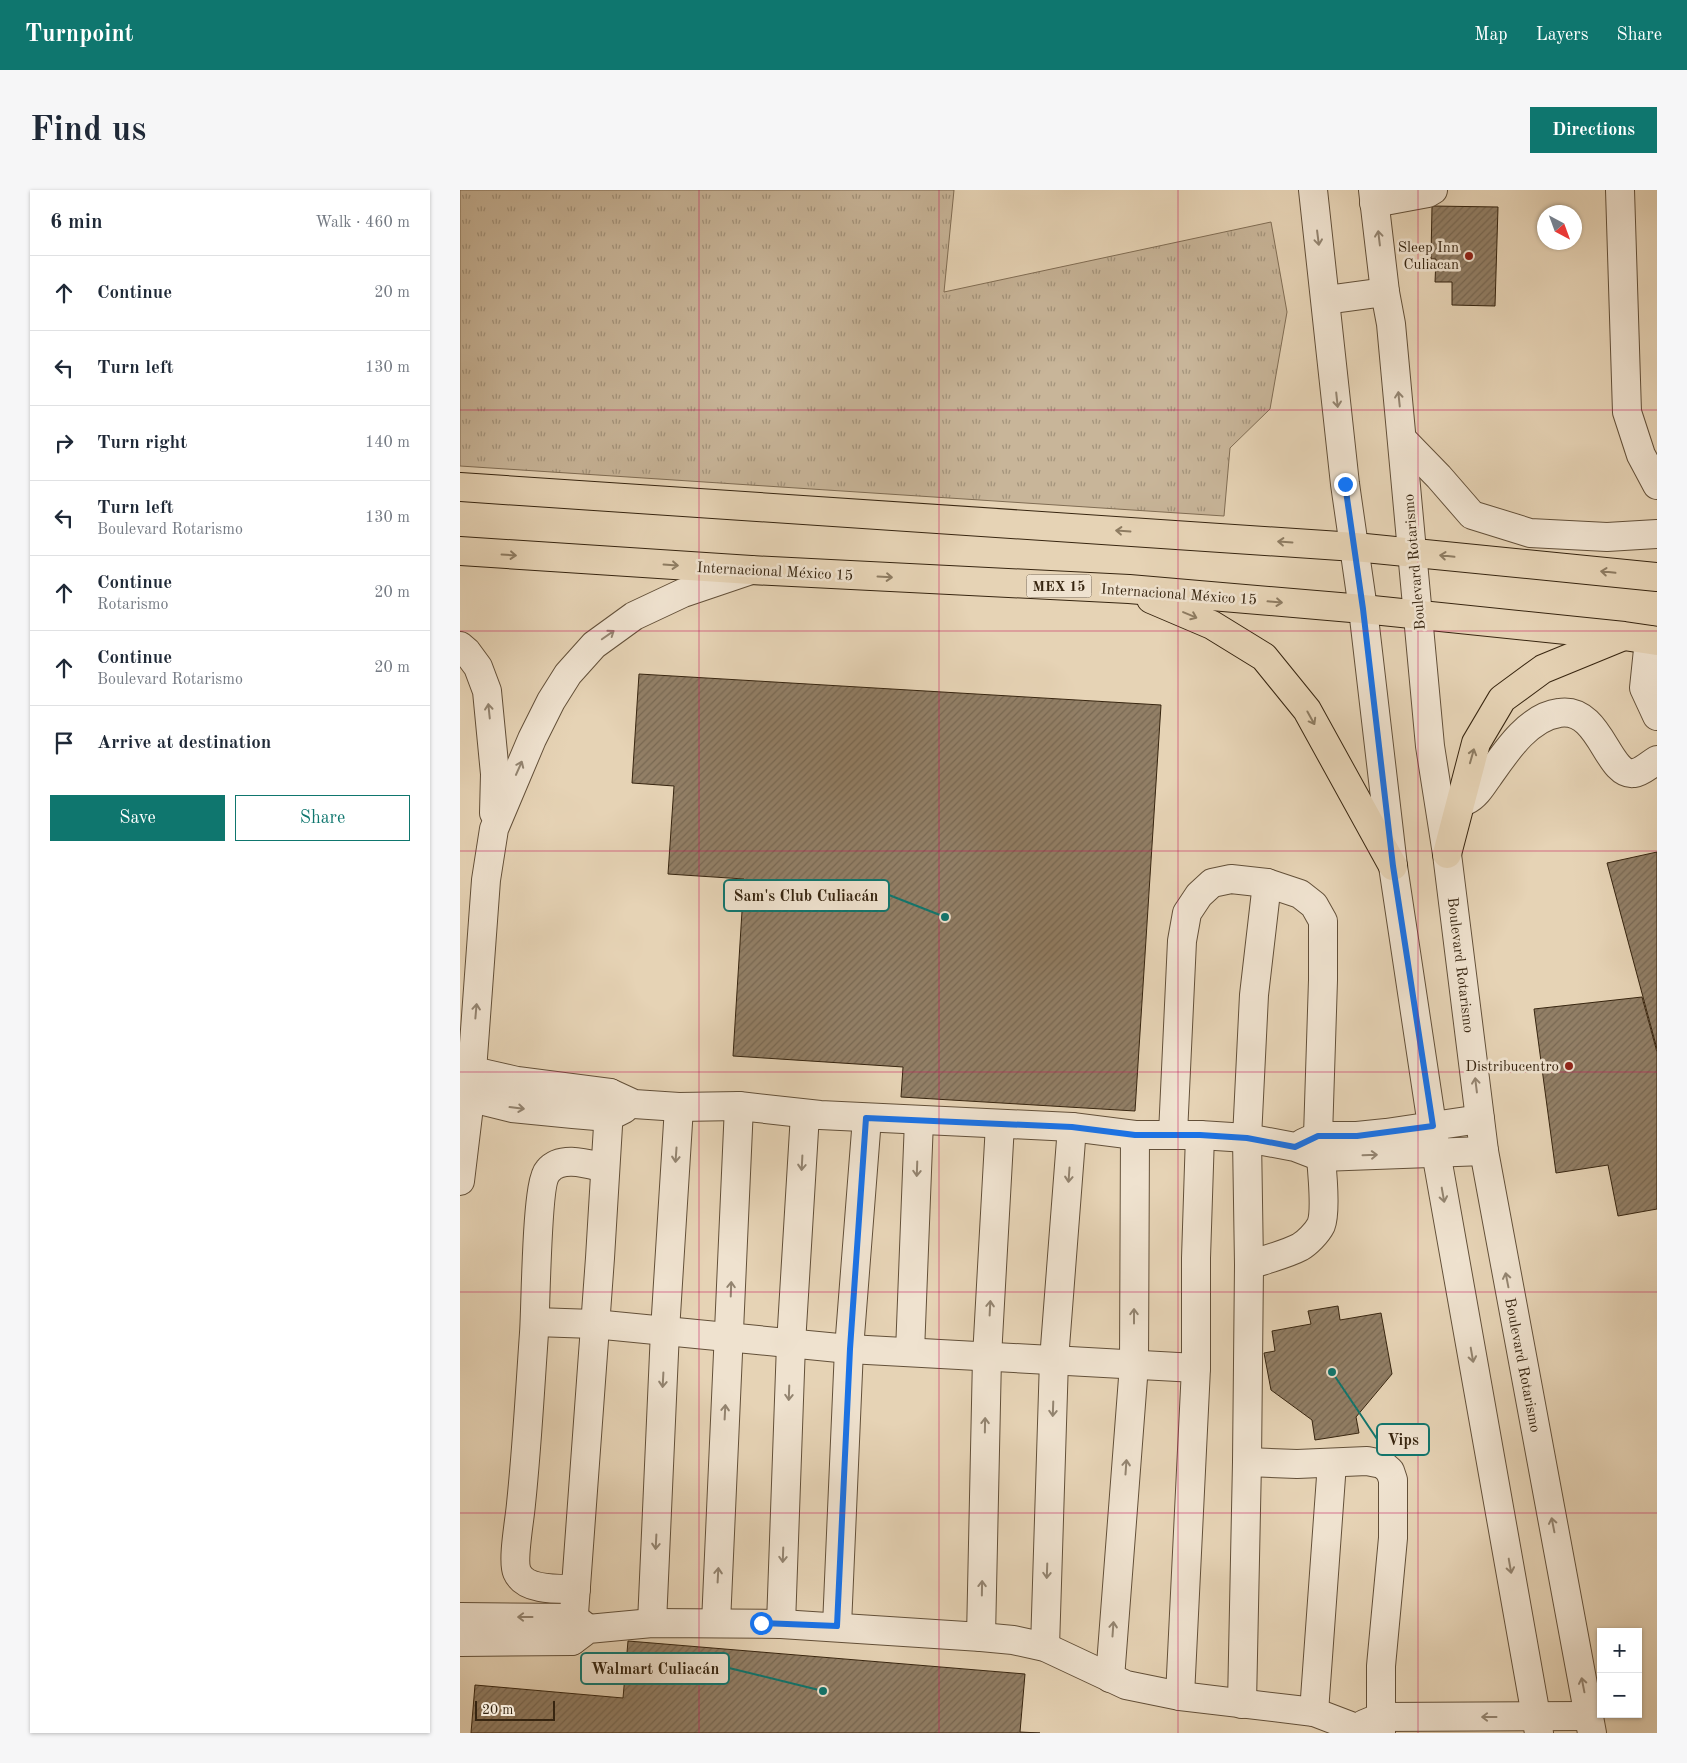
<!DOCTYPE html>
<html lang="en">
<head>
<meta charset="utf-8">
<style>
  :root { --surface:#fff; --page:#f6f6f7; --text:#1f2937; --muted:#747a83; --line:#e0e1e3; --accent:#0f766e }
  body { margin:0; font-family:"Old Standard TT",serif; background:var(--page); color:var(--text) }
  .controls { position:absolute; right:15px; bottom:15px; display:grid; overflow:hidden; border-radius:0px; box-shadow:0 1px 4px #0004 }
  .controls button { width:45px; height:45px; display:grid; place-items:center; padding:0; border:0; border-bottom:1px solid var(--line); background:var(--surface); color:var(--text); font:25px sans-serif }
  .compass { position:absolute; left:1077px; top:15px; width:45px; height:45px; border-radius:50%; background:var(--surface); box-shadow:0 1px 4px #0004; rotate:139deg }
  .scale { position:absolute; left:15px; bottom:12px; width:80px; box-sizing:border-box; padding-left:5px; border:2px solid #372510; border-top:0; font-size:14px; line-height:18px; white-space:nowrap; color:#372510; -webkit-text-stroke:4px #efe2cf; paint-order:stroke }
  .stop { position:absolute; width:15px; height:15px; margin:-11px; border:4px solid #1a73e8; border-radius:50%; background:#fff }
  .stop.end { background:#1a73e8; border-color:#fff; box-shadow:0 1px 5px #0008 }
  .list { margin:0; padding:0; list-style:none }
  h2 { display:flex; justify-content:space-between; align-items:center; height:65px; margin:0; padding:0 20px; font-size:21px }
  h2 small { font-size:16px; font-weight:400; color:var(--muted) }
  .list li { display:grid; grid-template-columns:32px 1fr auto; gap:15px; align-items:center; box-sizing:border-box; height:75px; padding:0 20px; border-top:1px solid var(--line) }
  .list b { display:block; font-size:19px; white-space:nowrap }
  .list p { margin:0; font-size:16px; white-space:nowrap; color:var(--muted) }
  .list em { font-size:16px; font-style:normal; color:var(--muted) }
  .actions { display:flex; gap:10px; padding:15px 20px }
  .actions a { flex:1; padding:11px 0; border:1px solid var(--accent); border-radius:0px; text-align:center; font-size:18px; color:var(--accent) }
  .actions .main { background:var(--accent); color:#fff }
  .icon { flex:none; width:28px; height:28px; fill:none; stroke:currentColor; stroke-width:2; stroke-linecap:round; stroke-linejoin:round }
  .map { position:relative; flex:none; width:1197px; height:1543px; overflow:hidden; border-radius:0px }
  header { display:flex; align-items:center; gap:30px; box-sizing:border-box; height:70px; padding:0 25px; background:var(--accent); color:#fff }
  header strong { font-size:24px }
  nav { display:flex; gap:28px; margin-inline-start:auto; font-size:18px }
  .intro { display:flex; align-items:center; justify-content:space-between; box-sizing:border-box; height:120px; padding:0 30px }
  h1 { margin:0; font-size:35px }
  .button { padding:12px 22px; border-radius:0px; background:var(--accent); color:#fff; font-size:18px; font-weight:700 }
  main { display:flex; gap:30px; padding:0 30px }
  aside { flex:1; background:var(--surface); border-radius:0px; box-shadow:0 1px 4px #0004 }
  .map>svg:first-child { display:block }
</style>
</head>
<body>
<header>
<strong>Turnpoint</strong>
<nav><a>Map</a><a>Layers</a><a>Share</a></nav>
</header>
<div class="intro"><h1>Find us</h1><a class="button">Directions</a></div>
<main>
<aside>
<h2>6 min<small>Walk · 460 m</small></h2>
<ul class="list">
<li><svg class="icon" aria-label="ahead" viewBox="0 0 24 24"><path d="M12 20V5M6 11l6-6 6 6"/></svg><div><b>Continue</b></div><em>20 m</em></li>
<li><svg class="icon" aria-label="left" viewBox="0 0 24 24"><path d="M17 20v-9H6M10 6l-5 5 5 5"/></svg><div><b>Turn left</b></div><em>130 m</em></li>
<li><svg class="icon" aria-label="right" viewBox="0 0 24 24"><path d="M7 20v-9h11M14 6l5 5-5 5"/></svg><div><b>Turn right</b></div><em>140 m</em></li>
<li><svg class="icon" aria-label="left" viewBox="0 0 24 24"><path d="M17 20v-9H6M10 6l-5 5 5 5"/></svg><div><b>Turn left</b><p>Boulevard Rotarismo</p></div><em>130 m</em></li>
<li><svg class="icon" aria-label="ahead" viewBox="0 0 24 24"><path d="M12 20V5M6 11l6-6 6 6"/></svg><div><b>Continue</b><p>Rotarismo</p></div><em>20 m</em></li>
<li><svg class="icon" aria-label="ahead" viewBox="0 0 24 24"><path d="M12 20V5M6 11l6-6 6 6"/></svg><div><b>Continue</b><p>Boulevard Rotarismo</p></div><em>20 m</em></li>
<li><svg class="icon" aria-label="arrive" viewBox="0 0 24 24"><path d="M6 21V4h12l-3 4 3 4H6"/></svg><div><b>Arrive at destination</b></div></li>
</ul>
<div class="actions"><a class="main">Save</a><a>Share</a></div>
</aside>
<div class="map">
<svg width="1197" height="1543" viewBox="0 0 1197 1543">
  <defs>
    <pattern id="grass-tufts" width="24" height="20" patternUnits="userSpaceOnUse" patternTransform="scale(1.25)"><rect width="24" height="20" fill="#c8b599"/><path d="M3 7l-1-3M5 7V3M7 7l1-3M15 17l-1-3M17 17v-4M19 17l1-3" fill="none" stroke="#a3937b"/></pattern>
    <pattern id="building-hatch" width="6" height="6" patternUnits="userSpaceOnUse" patternTransform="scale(1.25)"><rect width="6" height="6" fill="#927f66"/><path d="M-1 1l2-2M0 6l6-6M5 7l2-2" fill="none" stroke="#786853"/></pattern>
  </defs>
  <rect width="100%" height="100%" fill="#e6d3b5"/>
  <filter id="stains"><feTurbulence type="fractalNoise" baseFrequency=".004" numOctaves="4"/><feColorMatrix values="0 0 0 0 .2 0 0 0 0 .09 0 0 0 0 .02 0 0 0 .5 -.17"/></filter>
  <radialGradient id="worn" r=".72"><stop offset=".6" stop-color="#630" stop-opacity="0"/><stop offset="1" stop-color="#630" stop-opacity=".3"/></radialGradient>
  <path fill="url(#grass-tufts)" stroke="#806d54" d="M0,0H494L484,102L811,32L827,122L810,219L770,258L764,326L0,276Z"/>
  <g fill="url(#building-hatch)" stroke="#372510">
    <path d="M972,16L1038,17L1035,116L992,115V92H975L976,69H971Z"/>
    <path d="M179,484L701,515L675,921L441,907L443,877L273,866L284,689L208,684L214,596L172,593Z"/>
    <path d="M1197,662V859L1147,673Z"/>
    <path d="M1182,807L1197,862V1019L1158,1026L1148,975L1096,983L1074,819Z"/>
    <path d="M878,1116L880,1130L921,1123L932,1184L896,1227L899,1243L855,1250L852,1230L811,1200L804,1163L815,1161L812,1141L851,1134L848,1121Z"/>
    <path d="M168,1451L565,1484L560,1542L580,1543H11L15,1495L163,1508Z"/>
  </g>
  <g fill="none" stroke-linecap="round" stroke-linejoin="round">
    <defs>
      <g id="minor">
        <path d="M853,0L885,294L903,419L933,676L976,962L1079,1543"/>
        <path d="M913,0L925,102L931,134L970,556L987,664L1024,961L1132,1543"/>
        <path d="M1160,0L1167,222L1181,265L1197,295"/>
        <path d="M914,13L968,3L973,0"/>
        <path d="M866,110L925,102"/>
        <path d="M943,250L979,287L1012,325L1070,343L1147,347L1197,344"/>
        <path d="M1189,450L1184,498L1197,526"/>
        <path d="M0,456L7,462L18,477L27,501L35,584L34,623"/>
        <path d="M1000,610C1002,610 1005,610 1007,610C1016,606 1023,594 1028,587C1045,563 1068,527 1099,523C1141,516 1147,587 1174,583C1182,582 1190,574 1197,570"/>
        <path d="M0,878L57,891L150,903L174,914L219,917L279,916L360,925L612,937L675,945H740L787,948L835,957L861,967L1024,961"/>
        <path d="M0,905L52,918L113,924L148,927L164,919"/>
        <path d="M713,944L722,751L727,723L739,705L752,693L771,689L807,693L840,704L854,715L863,731V790L858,946C861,964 867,1020 861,1035C857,1043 847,1053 840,1057C827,1064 804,1070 789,1075"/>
        <path d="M843,953L858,946H897L926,943L1020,929"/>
        <path d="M0,991L10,908L26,690L34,639L72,549L91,511L108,484L134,455L174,426L223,403L291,380"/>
        <path d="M75,1132L134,1134L389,1159L736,1178L720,1506"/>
        <path d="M450,1162L459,930"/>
        <path d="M736,1178V1068L740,945"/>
        <path d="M787,1272L837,1274L907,1271L922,1274L930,1281L933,1290V1348L921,1476V1543"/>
        <path d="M116,1399C98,1399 65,1401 57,1382C52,1370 60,1328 61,1314C67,1257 70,1200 74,1143C76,1117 76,994 88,981C101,965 128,974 145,978"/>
        <path d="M0,1427L114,1428L127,1438"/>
        <path d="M192,1433L205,1141L219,917"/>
        <path d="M256,1433L279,916"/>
        <path d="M321,1434L331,1154L345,924"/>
        <path d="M377,1436L389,1159L407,928"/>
        <path d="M521,1447L527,1167L540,934"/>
        <path d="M112,1451L140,1068L150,903"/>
        <path d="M0,1452L112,1451L128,1439L192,1433L321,1434L521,1447L553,1450L585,1457L666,1495L720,1506L854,1522L896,1538L903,1543"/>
        <path d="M585,1457L594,1170L612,937"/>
        <path d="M650,1488L674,1175L675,945"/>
        <path d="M782,1514L787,1272L789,1075L787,948L794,805L807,693"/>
        <path d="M854,1522L872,1273"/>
        <path d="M904,1534L921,1527L1128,1526"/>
      </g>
      <g id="major">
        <path d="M0,297L895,357L1197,387"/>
        <path d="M0,361L291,380L669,399L903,419L1164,446L1197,451"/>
        <path d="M691,409L752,435L804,467L847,520L933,676"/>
        <path d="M987,664L1016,553L1042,509L1083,479L1161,447"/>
      </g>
    </defs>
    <use href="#minor" stroke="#635039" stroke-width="30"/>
    <use href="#major" stroke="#372510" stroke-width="30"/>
    <use href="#minor" stroke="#efe2cf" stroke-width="28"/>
    <use href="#major" stroke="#e6d3b5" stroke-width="28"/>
  </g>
  <defs><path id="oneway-shaft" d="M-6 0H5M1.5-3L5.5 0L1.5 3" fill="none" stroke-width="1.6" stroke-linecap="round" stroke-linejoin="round" transform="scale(1.25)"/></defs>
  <g stroke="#938470">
    <use href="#oneway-shaft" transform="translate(858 48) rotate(83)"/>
    <use href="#oneway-shaft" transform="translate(919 48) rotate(-97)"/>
    <use href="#oneway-shaft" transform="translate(939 209) rotate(-96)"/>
    <use href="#oneway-shaft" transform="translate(877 210) rotate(84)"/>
    <use href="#oneway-shaft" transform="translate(148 445) rotate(-35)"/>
    <use href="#oneway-shaft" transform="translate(29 521) rotate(-96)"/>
    <use href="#oneway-shaft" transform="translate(59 578) rotate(-66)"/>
    <use href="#oneway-shaft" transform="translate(16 821) rotate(-85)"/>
    <use href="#oneway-shaft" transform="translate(1016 895) rotate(-97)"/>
    <use href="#oneway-shaft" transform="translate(57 918) rotate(7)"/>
    <use href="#oneway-shaft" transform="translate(216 965) rotate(94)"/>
    <use href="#oneway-shaft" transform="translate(910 965) rotate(-2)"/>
    <use href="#oneway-shaft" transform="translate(342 973) rotate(93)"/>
    <use href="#oneway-shaft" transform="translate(457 979) rotate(92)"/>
    <use href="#oneway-shaft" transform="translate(609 985) rotate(94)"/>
    <use href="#oneway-shaft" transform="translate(983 1005) rotate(80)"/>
    <use href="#oneway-shaft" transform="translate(1047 1090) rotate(-101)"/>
    <use href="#oneway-shaft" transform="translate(271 1099) rotate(-88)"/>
    <use href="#oneway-shaft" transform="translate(530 1118) rotate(-87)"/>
    <use href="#oneway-shaft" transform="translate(674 1126) rotate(-90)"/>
    <use href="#oneway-shaft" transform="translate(1012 1165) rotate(80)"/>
    <use href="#oneway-shaft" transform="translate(203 1190) rotate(93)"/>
    <use href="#oneway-shaft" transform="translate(329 1203) rotate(92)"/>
    <use href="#oneway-shaft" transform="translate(593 1219) rotate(92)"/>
    <use href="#oneway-shaft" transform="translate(265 1222) rotate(-87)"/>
    <use href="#oneway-shaft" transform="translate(525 1235) rotate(-89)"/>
    <use href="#oneway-shaft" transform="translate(666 1277) rotate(-86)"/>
    <use href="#oneway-shaft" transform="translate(1093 1335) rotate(-101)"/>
    <use href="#oneway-shaft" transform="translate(196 1352) rotate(93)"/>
    <use href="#oneway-shaft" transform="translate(323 1365) rotate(92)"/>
    <use href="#oneway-shaft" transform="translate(1050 1376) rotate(80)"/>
    <use href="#oneway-shaft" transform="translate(587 1381) rotate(92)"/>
    <use href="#oneway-shaft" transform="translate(258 1385) rotate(-87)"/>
    <use href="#oneway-shaft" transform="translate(522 1398) rotate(-89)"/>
    <use href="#oneway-shaft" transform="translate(65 1427) rotate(-180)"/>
    <use href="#oneway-shaft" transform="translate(653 1439) rotate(-86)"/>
    <use href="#oneway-shaft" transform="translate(1123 1495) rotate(-101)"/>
    <use href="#oneway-shaft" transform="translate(1029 1527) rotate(180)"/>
  </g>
  <g stroke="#8e7c62">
    <use href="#oneway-shaft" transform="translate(663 341) rotate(-176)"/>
    <use href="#oneway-shaft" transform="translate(825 352) rotate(-176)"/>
    <use href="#oneway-shaft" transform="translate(49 365) rotate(4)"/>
    <use href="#oneway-shaft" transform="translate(987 366) rotate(-174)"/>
    <use href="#oneway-shaft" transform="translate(211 375) rotate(4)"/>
    <use href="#oneway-shaft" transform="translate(1148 382) rotate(-174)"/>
    <use href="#oneway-shaft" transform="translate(425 387) rotate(3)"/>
    <use href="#oneway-shaft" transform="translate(815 412) rotate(5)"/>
    <use href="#oneway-shaft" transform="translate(730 425) rotate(23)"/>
    <use href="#oneway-shaft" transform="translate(851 528) rotate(61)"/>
    <use href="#oneway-shaft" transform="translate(1012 566) rotate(-74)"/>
  </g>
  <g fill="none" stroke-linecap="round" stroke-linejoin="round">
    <path stroke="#1a73e8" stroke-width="6" d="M301,1433L377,1436L390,1159L406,928L612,937L675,945H740L787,948L835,957L858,946H897L973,936L933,676L903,419L885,294"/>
  </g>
  <path fill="none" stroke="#c2185b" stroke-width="1" stroke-opacity="0.55" d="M239,0V1543M479,0V1543M718,0V1543M958,0V1543M0,220H1197M0,441H1197M0,661H1197M0,882H1197M0,1102H1197M0,1323H1197"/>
  <g fill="#8f2418" stroke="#efe2cf" stroke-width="2">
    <circle cx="1009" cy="66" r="5"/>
    <circle cx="1109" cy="876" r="5"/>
  </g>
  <g text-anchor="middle" stroke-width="5" stroke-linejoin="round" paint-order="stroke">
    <rect fill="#efe2cf" stroke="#6e5e49" stroke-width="1" x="566.5" y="384.5" width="65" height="23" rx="4"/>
    <g font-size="14" font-weight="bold" fill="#372510">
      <text x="599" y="401">MEX 15</text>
    </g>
    <g font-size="15" fill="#372510" stroke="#efe2cf" text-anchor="end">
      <text x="999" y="62">Sleep Inn<tspan x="999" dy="17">Culiacan</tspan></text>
      <text x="1099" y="881">Distribucentro</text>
    </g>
    <g font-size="15" fill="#372510" stroke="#efe2cf">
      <text transform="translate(954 372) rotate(-95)" y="5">Boulevard Rotarismo</text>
      <text transform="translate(315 381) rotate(3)" y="5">Internacional México 15</text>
      <text transform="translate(719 404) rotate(4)" y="5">Internacional México 15</text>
      <text transform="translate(1001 775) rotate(83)" y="5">Boulevard Rotarismo</text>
      <text transform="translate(1063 1175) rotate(79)" y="5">Boulevard Rotarismo</text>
    </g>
  </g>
  <path fill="none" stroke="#0f766e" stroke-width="2" d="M485 727L429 705M872 1182L917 1249M363 1501L269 1478"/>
  <g fill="#0f766e" stroke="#efe2cf" stroke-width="2">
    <circle cx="485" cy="727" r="5"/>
    <circle cx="872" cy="1182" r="5"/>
    <circle cx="363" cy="1501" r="5"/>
  </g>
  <g fill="#efe2cf" stroke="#0f766e" stroke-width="2">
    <rect x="264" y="690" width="165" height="31" rx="5"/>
    <rect x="917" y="1234" width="52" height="31" rx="5"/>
    <rect x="121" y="1463" width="148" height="31" rx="5"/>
  </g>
  <g font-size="16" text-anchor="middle" font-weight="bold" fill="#372510">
    <text x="346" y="711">Sam's Club Culiacán</text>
    <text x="943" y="1255">Vips</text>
    <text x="195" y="1484">Walmart Culiacán</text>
  </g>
  <rect width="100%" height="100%" filter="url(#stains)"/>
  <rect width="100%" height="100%" fill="url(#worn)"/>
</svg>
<div class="controls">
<button>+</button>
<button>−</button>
</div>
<svg class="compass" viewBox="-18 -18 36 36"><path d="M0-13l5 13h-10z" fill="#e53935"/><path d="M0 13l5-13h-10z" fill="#747a83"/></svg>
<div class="scale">20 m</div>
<div class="stop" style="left:301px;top:1433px"></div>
<div class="stop end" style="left:885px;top:294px"></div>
</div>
</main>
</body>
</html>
